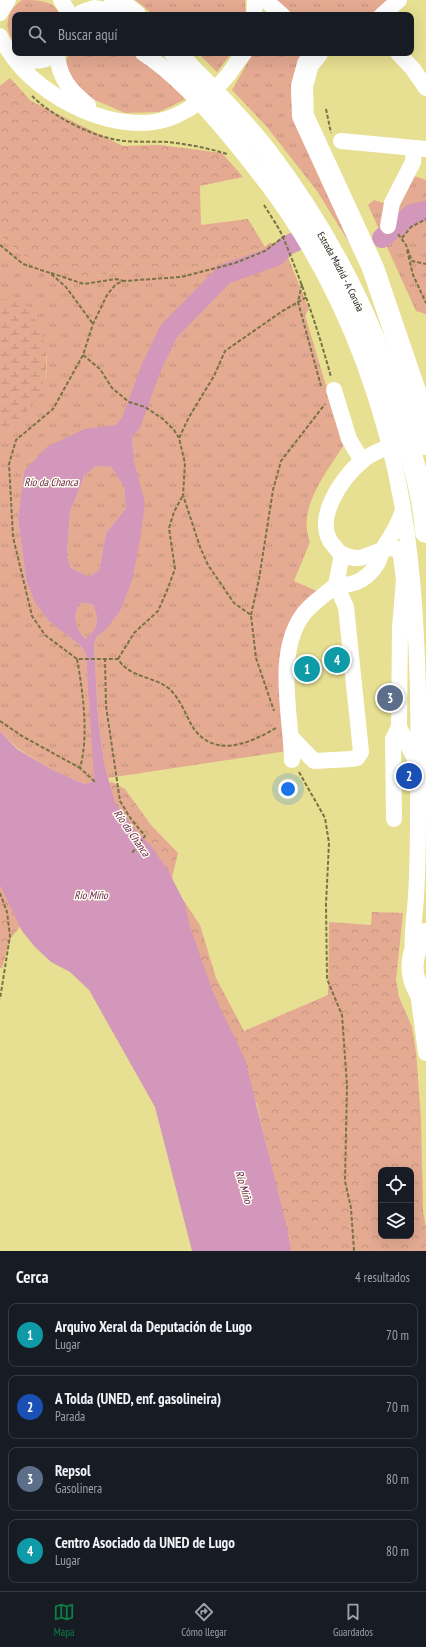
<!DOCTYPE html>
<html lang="es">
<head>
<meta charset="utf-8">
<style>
  :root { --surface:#171b24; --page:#242831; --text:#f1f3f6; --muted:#9ea1a6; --line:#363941; --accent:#0b8043 }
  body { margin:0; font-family:"PT Sans Narrow",sans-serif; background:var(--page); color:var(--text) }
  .controls { position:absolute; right:12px; bottom:12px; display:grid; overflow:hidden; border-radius:8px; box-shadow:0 4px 16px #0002 }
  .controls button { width:36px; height:36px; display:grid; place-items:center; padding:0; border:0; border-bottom:1px solid var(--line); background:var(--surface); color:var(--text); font:20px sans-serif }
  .you { position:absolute; left:288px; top:789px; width:14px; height:14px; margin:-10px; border:3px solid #fff; border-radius:50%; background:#1a73e8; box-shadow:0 0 0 6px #1a73e833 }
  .badge { display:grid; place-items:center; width:26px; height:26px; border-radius:50%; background:var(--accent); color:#fff; font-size:13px; font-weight:700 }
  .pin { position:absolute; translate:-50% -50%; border:2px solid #fff; box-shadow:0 1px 4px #0006 }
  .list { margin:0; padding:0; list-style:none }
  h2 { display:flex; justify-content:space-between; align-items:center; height:52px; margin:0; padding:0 16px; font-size:17px }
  h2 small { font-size:13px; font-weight:400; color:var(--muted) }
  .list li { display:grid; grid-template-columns:26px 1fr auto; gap:12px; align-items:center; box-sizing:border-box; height:64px; margin:0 8px 8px; padding:0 8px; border:1px solid var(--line); border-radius:8px }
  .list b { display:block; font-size:15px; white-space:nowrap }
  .list p { margin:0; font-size:13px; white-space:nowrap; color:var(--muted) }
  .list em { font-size:13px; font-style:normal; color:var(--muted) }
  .icon { flex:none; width:22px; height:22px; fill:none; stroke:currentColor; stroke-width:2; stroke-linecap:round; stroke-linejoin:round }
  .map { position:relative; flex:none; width:426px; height:1251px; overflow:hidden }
  .search { position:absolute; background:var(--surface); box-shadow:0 4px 16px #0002; left:12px; right:12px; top:12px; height:44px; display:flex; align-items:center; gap:10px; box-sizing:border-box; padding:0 14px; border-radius:8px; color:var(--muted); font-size:15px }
  .sheet { height:340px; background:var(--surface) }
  nav { display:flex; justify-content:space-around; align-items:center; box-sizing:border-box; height:56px; border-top:1px solid var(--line); background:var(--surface); font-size:11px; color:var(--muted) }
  nav a { display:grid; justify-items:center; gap:2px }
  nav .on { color:var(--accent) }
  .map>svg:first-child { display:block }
</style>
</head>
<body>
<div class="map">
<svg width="426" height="1251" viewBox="0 0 426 1251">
  <defs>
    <pattern id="grass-tufts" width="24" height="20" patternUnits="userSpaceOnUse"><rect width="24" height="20" fill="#e5aa92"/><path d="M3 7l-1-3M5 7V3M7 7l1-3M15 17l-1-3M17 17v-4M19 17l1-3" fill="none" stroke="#c4917c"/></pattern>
    <pattern id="forest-crowns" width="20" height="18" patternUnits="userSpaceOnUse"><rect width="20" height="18" fill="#e5aa92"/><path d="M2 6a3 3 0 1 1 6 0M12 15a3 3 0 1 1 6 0" fill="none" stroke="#c4917c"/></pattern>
    <pattern id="wetland-marsh" width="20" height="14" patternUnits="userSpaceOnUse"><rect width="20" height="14" fill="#e5aa92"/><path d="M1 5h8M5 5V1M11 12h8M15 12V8" fill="none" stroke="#c4917c"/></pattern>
  </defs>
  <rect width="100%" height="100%" fill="#e7df91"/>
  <g fill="url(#grass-tufts)">
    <path d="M22,0C38,0 54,0 60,15H15V43C3,29 6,10 22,0Z"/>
    <path d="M135,0H245L246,15H154Z"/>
    <path d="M276,0H390L369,15H299L291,12Z"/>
    <path d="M70,53H131L159,73L186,99L159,112L125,113L81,94L72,86L65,63Z"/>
    <path d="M198,53H231L217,72Z"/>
    <path d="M253,53H308C301,65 293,79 291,93C288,108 345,229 355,252L317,191L267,127L232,90Z"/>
    <path d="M414,176L426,180V314L416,311L368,205L374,200L394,206Z"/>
    <path d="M0,235L19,253L88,277L124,271H186L265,247L270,243L280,244L287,255L309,309L305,315L327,389L345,443C328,471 296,508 310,542L294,581L319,592L298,616L287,751L108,778L104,763L98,717L94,644L97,637L107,629L121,610L132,581L134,461L131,423L24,471L18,519L26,579L67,635L81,646L86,654L94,757V781L84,784L51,769L17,748L0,731V436C17,423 34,405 43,385C56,357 36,296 0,299Z"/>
    <path d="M96,466L111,467L124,487L126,508L106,533L99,570L89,577L70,567L67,555L70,512L85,475Z"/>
    <path d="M86,603L93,605C100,619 97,630 85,639C75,627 73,618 79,604Z"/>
  </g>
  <g fill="url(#forest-crowns)" fill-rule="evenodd">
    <path d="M10,78L31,101L123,146L160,145L222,153L243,177L200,186L201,225L248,219L265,247L186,271H124L88,277L56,269L19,253L0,235V86Z"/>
    <path d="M112,782L125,789L151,825L178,853L171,882L200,925L216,978L244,1031L328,995L329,922L371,925L372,912L403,913L396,980L399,997L412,1027L416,1052L421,1118L423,1211L426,1228V1251H290L257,1104L235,1056L99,785ZM381,1170H411V1236H381Z"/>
    <path d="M0,874L29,915L11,938L2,968H0Z"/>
  </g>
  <path fill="url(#wetland-marsh)" d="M0,299C39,296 54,356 43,385C35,406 18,423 0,436Z"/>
  <path fill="#d297ba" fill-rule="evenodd" d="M131,423L134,461L145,504L140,539L132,581L121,610L107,629L97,637L94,644L98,717L104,763L115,803L137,832L152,847L169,872L185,904L190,927L214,995L245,1059L287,1228L291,1251H192L155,1107L89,990L70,972L51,962L35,947L22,931L0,885V731L17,749L51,769L84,784L94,781V777L86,654L81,646L49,621L35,602L26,579L18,519L24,471L48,446L85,429ZM96,466L111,467L124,487L126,508L106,533L99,570L89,577L70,567L67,555L70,512L85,475ZM86,603L93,605C100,619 97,630 85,639C75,627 73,618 79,604Z"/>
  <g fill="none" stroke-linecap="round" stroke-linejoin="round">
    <g stroke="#d297ba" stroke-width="20">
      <path d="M382,238L412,214L426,211"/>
      <path d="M111,441L122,433L131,423L151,368L169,331L225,274L276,256L286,246L299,240"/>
    </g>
    <g stroke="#787345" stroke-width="2" stroke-dasharray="4 2" stroke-linecap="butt">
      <path d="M32,96C52,116 91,136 118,140C134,143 151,141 167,142C187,144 208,148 227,154"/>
      <path d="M326,109L331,133"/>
      <path d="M264,205C270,215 278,226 283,237C302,283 318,329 331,377"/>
      <path d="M398,234L406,245L412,261L426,264"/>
      <path d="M402,238L411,227L426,219"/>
      <path d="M0,245L23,264L50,273L66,287L93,324"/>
      <path d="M407,250L413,275L426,303"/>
      <path d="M51,273L84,284L116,279L124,281"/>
      <path d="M302,284L298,302L321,386"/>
      <path d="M83,355L100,369L112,388L129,402L145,407L163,419L174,430L179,438L185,463L183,495L200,547L208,565L234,603L251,615L256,658L274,711"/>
      <path d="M179,438L189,417L214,376L225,351L281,312L307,297"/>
      <path d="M251,615L259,579L273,490L281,461L325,404"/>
      <path d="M105,658L106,706L120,801L131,819L145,836L132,853"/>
      <path d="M77,659C83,692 89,736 80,768L95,782"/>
      <path d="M118,659L134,633L158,611L166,593L175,569L169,528L174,512L183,495"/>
      <path d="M0,721L22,736L80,768"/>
      <path d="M276,728C249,744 213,759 192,726C185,713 179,696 167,687C151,676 129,677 118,659H77L45,635L32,616L13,537L9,464L16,440L53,409L83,355L93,324L107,295L116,284L124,281L181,277L235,263L265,251L286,235"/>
      <path d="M299,772L325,818L329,843L326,904L327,979L342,1015L347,1085L345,1181L351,1208L354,1251"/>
      <path d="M0,893L7,912L10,936L0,999"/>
    </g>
    <g stroke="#fff" stroke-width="16">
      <path d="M61,0L70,15"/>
      <path d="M265,0L282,15"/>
      <path d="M0,13L8,0"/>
      <path d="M254,15L255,0"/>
      <path d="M382,15L399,0"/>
      <path d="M0,36C9,60 37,68 58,53"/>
      <path d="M9,51C38,98 121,140 175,116C195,107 214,92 228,75C233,68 238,60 244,53"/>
      <path d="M143,53C188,82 236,143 268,185C349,293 396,427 410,560C419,642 419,725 418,807C418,837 418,867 416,896C415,916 411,935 413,955"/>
      <path d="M398,53L413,69L426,88"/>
      <path d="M57,54C59,78 70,91 88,105"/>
      <path d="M341,141L426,149"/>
      <path d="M388,226L392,203L413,162L414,148"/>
      <path d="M334,390L349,439L362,461"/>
      <path d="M381,450C374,453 368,456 362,461C342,477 311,522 334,546C336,548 339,553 342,554C365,567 377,544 398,549L401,556L404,580L400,628L399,727L416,761"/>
      <path d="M291,737L314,761L352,759L357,758L361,752L346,607L336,585L342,554"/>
      <path d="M292,760C291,715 275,655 302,616C310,604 325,595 336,585C354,586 367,580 377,564C380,559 381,552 384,547C392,535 398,525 403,511"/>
      <path d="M394,819L393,739L399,727"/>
      <path d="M418,992L426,1053"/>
    </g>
    <g stroke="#fff" stroke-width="22">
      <path d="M115,0L135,15"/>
      <path d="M83,15L95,11L115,15"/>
      <path id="s1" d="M175,53C206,85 239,117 267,153C329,235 377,329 404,428C413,462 424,497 426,532"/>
      <path d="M317,53L308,64L302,86L303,116L373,268L416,394L426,444"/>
      <path d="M426,934C407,955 409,980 426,1001"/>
    </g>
  </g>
  <g text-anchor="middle" stroke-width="3" stroke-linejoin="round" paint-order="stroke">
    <g font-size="10" fill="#131000" stroke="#fffeef">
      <text dy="4" stroke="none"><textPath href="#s1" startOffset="276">Estrada Madrid - A Coruña</textPath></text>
    </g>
    <g font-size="11" font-style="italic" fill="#611c4b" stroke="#fffeef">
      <text x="51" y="486">Río da Chanca</text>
      <text transform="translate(132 833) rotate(55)" y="4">Río da Chanca</text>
      <text x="91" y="899">Río Miño</text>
      <text transform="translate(244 1187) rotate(73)" y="4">Río Miño</text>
    </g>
  </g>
</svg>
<div class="controls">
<button><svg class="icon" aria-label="locate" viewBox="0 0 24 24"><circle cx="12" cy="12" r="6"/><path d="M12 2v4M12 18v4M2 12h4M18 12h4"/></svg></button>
<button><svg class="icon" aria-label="layers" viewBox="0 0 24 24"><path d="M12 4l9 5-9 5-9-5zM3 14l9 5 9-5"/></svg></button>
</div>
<div class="you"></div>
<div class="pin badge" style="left:307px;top:669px;background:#0f9aa8">1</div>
<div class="pin badge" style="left:409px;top:776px;background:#1a4fb4">2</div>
<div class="pin badge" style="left:390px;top:698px;background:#5c6f8a">3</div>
<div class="pin badge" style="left:337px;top:660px;background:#0f9aa8">4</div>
<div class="search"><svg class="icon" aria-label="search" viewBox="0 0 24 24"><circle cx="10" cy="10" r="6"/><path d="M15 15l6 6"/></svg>Buscar aquí</div>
</div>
<section class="sheet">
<h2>Cerca<small>4 resultados</small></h2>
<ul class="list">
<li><span class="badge" style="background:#0f9aa8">1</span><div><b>Arquivo Xeral da Deputación de Lugo</b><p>Lugar</p></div><em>70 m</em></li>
<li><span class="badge" style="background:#1a4fb4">2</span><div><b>A Tolda (UNED, enf. gasolineira)</b><p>Parada</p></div><em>70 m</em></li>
<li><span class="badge" style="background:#5c6f8a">3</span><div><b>Repsol</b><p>Gasolinera</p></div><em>80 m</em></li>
<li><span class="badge" style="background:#0f9aa8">4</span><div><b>Centro Asociado da UNED de Lugo</b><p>Lugar</p></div><em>80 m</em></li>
</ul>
</section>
<nav>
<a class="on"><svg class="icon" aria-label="map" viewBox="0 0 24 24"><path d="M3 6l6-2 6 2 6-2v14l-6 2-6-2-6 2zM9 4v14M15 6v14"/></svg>Mapa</a>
<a><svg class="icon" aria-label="directions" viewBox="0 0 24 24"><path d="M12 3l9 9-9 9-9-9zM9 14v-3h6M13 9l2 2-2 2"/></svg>Cómo llegar</a>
<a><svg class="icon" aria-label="saved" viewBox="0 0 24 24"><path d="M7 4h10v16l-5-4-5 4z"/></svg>Guardados</a>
</nav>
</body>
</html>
